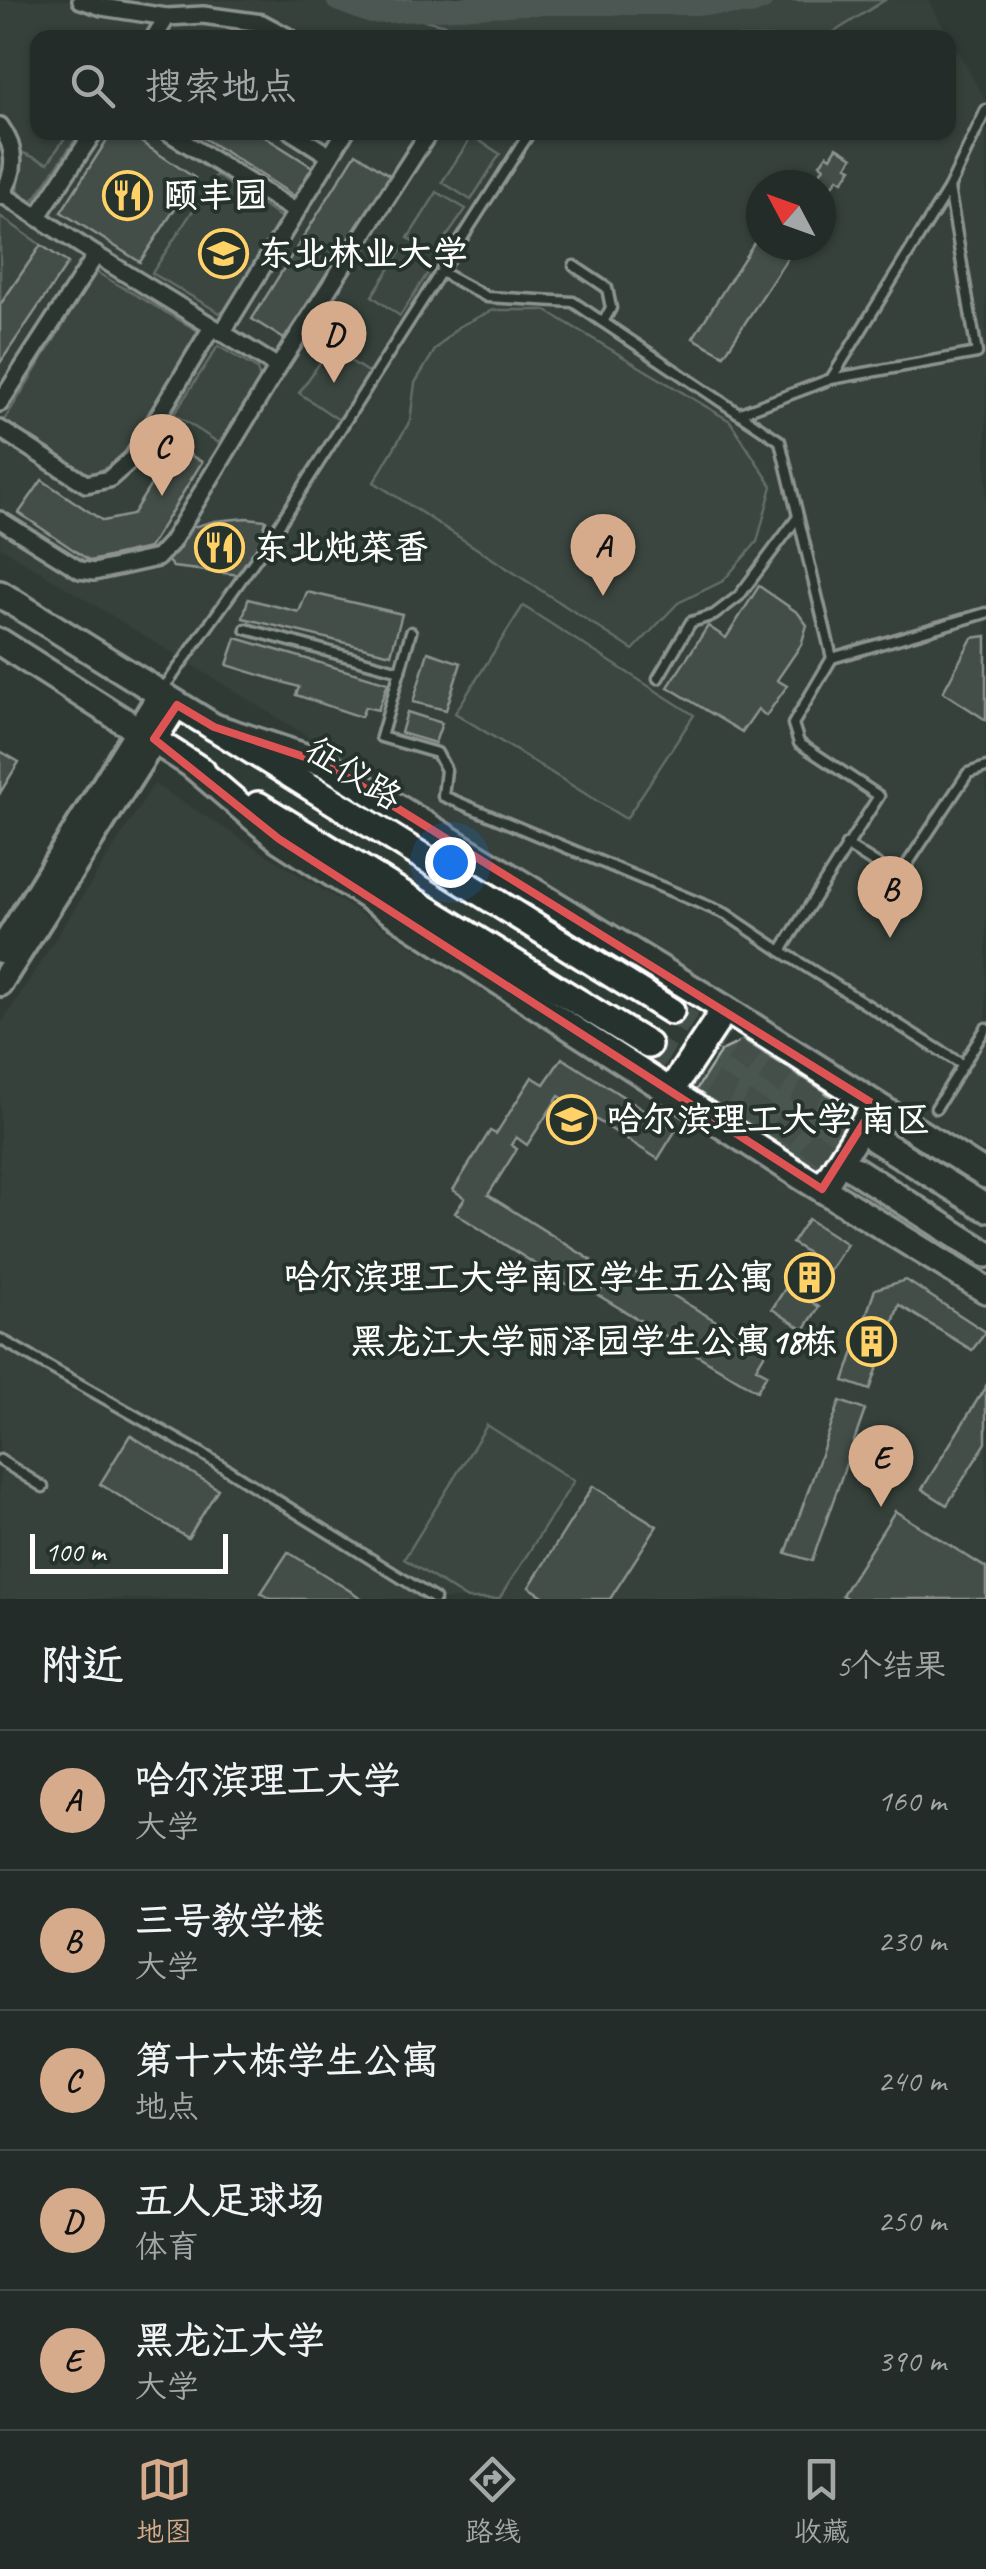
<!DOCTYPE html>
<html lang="zh">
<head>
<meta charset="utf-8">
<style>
  :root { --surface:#232c28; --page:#2f3834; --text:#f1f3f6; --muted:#a3a7a8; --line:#404845; --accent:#d6ab8b }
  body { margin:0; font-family:Caveat,"LXGW WenKai TC",sans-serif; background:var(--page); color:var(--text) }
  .compass { position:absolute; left:746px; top:170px; width:90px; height:90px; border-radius:50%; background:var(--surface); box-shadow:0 2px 8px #0004; rotate:311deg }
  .scale { position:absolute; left:30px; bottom:25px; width:198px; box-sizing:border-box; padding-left:10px; border:5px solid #fff; border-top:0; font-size:28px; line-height:35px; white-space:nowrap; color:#fff; -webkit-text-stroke:8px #26332d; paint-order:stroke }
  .you { position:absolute; left:450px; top:862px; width:35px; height:35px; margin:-25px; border:8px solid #fff; border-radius:50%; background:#1a73e8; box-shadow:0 0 0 15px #1a73e833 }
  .badge { display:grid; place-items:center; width:65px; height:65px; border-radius:50%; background:var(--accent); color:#111; font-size:32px; font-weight:700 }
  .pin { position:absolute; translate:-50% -82px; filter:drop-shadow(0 2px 5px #0008) }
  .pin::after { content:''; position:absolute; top:52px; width:35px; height:30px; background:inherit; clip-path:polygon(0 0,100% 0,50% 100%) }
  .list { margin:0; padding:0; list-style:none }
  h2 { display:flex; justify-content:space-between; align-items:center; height:130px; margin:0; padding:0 40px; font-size:42px }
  h2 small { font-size:32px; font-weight:400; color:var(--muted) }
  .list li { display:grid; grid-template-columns:65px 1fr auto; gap:30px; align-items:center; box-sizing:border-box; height:140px; padding:0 40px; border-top:2px solid var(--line) }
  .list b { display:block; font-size:38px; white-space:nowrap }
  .list p { margin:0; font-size:32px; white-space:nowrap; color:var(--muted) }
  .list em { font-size:32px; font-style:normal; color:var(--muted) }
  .icon { flex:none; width:55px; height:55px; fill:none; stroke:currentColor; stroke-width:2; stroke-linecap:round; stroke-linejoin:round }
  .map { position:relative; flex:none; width:986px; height:1599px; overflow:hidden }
  .search { position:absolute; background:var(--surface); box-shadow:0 2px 8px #0004; left:30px; right:30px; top:30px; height:110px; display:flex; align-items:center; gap:25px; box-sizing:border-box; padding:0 35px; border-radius:20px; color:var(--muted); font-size:38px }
  .sheet { height:830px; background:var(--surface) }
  nav { display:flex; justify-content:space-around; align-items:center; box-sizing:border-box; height:140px; border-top:2px solid var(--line); background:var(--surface); font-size:28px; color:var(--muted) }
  nav a { display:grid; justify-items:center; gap:5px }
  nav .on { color:var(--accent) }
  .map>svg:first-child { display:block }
</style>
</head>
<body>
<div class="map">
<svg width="986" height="1599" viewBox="0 0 986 1599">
  <rect width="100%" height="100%" fill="#2f3b35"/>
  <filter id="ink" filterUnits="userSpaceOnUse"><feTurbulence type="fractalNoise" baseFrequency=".01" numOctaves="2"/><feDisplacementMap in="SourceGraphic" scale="20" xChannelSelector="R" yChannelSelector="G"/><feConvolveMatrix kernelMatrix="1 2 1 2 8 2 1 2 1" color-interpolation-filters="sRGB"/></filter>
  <g filter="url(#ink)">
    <g fill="#3c4842" fill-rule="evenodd">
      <path d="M0,0H339L501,37L38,38V132H948V38L826,37L885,0H928L986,101V1154L0,547ZM761,185H821V245H761Z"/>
      <path d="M154,784L986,1306V1599H0V1026Z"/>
    </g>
    <g fill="#4a544f" stroke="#a4aaa7" stroke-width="2.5">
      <path d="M339,0H885L826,37L501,38Z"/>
      <path d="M68,133H80L35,198L31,201L18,191L21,152L48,163Z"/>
      <path d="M472,136L500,154L471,200L442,182Z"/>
      <path d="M216,175L283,219L230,308L220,313L152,273Z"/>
      <path d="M437,192L466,209L434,255L408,238Z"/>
      <path d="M0,216L41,245L0,305Z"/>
      <path d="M402,249L431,268L400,316L372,296Z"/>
      <path d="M96,272L200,332L118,463L87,476L3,422Z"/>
      <path d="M493,310H545L730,421L772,486L757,542L723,581L678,603L633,650L374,482L410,421L415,383L435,350L458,327Z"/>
      <path d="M218,346L257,369L260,380L219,443L174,414Z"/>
      <path d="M330,348L369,373L339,420L299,393Z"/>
      <path d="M523,606L694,715L626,819L455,713Z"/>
      <path d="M744,1040L860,1115L819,1177L692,1096L721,1051Z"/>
      <path d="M487,1425L574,1481L499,1599H467L404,1559Z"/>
    </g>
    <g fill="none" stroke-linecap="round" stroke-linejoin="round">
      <path stroke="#707975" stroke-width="22" d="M337,0L371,13L523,4H751L762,0"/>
    </g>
    <g fill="#5b6661" stroke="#fff" stroke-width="2.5">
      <path d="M112,132H126L195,178L140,262L61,212Z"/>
      <path d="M194,132H257L314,168L296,197Z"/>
      <path d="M837,147L853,157L847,166L852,168L843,181L838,178L827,194L833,198L824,210L821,207V185H812L824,167L820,164L827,154L831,157Z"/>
      <path d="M356,153L391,176L284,339L252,319Z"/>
      <path d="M761,232V245H796L724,355L693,338Z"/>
      <path d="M41,245L68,263L0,363V305Z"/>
      <path d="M175,446L202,462L149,548L90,561L19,513L42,480L103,521L132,515Z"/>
      <path d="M246,518L266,520L261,542L240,575L173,567L167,560L177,551L189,528L215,521Z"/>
      <path d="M759,586L798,613L807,625L801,645L777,680L787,686L766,716L758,709L742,732L668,687L708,626L726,638Z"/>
      <path d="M307,592L402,614L391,654L243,618L248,599L299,612Z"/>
      <path d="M986,636V720L943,692L972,638Z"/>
      <path d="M236,638L388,683L378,710L365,707L361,717L296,695L299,687L227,665Z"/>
      <path d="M428,652L461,663L446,710L413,702Z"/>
      <path d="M407,712L442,723L435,743L401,733Z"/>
      <path d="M0,751L19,762L0,793Z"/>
      <path d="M562,1058L676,1130L658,1159L559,1096L527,1145L516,1137L511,1145L517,1149L488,1195L591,1260L573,1288L455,1213L465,1198L453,1190L490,1131L496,1134L532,1077L544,1084Z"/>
      <path d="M808,1219L847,1244L810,1301L819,1307L804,1330L772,1309L808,1253L792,1243Z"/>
      <path d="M629,1269L766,1351L756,1368L767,1374L757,1391L598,1295L609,1278L620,1284Z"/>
      <path d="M906,1280L986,1332L972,1350L899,1305L870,1390L844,1381L875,1289Z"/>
      <path d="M986,1386V1443L947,1505L922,1489Z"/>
      <path d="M840,1401L865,1410L812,1561L786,1553Z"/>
      <path d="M130,1435L218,1489L188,1538L100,1484Z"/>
      <path d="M593,1486L657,1526L610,1599H548L529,1587Z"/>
      <path d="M895,1511L986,1568V1599H848L842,1595Z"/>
      <path d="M288,1552L363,1599H271L261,1593Z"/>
    </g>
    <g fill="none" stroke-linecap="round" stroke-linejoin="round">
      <g stroke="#444f49" stroke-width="25" stroke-dasharray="25 12" stroke-linecap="butt">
        <path d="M671,1011L875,1139"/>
        <path d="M648,1045L855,1170"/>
      </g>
      <defs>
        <g id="lane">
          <path d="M949,188L986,110"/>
          <path d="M574,266L607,288L611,308L603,322"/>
          <path d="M740,413L831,379L977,353L949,188L831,379"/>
          <path d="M246,629L400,671"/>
          <path d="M411,632L381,737L437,753L446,770L443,796L726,914L781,951L879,796L799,743L793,724L832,658L780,441L573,302L487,297L441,272"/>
          <path d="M832,658L986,613"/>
          <path d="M658,678L691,622L714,615L739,596L798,517"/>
          <path d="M164,688L272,536L530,132"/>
          <path d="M846,845L898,878L968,773L986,767"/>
          <path d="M781,951L963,1065"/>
          <path d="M936,1108L986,1028"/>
          <path d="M0,1339L201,1453L435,1599"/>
          <path d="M0,1460L43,1487"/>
        </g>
        <g id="street">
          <path d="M81,0L102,7L167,17L203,15L262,23L290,38"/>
          <path d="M154,38L167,17"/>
          <path d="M0,126C17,149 17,173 0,196"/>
          <path d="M168,132L295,211"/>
          <path d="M292,132L330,156"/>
          <path d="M2,194L96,255L278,367L429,132"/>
          <path d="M38,216L94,132"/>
          <path d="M222,333L345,132"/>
          <path d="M0,403L96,255"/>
          <path d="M0,429L86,484L109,479L133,458L212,327"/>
          <path d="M0,520L80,570L94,572L157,558L171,543L278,367"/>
        </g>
        <g id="secondary">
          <path d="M0,951L160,694"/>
          <path d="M0,984L177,705"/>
        </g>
        <g id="primary">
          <path d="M0,594L671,1011"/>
          <path d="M0,642L202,771"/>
          <path d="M214,727L326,764L725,1009L986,1175"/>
          <path d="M191,764L279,839L801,1176L986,1290"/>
          <path d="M258,805L648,1045"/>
          <path d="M670,1092L725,1009"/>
          <path d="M875,1139L986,1208"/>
          <path d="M855,1170L986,1254"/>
          <path d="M822,1189L875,1105"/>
        </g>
      </defs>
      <use href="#lane" stroke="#fff" stroke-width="15"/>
      <use href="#street" stroke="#fff" stroke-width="22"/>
      <use href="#secondary" stroke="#fff" stroke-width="30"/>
      <use href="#primary" stroke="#fff" stroke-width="32"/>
      <use href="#lane" stroke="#26332d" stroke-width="8"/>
      <use href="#street" stroke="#26332d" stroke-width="15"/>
      <use href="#secondary" stroke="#26332d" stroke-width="22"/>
      <use href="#primary" stroke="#26332d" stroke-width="25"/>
    </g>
  </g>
  <path d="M0 0H986V1599H0ZM177,705L214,727L326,764L875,1105L822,1189L279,839L154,739Z" fill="#2f3b35" fill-opacity=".55" fill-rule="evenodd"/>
  <path fill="none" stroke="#de5353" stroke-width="8" stroke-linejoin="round" d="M177,705L214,727L326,764L875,1105L822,1189L279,839L154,739Z"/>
  <defs>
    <symbol id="restaurant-ring" viewBox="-11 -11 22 22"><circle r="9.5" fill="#26332d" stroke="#ffd166" stroke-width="1.5"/><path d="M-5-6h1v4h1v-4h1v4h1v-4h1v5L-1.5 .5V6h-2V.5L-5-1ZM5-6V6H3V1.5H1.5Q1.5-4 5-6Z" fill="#ffd166"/></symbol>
    <symbol id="university-ring" viewBox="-11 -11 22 22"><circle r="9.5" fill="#26332d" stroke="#ffd166" stroke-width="1.5"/><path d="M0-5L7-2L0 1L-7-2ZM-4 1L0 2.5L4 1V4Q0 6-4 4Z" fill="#ffd166"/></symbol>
    <symbol id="building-ring" viewBox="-11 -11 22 22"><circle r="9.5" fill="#26332d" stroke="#ffd166" stroke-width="1.5"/><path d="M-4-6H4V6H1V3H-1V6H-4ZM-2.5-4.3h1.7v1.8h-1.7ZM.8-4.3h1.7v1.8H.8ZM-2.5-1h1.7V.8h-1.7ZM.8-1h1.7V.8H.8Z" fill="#ffd166"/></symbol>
  </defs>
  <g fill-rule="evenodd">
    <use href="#restaurant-ring" x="100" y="168" width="55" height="55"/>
    <use href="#university-ring" x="196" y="226" width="55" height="55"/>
    <use href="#restaurant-ring" x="192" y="520" width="55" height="55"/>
    <use href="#university-ring" x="544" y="1092" width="55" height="55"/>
    <use href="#building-ring" x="782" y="1250" width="55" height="55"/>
    <use href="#building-ring" x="844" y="1314" width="55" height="55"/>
  </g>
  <g text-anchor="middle" stroke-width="8" stroke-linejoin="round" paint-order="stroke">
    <g font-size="35" font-weight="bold" fill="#fff" stroke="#26332d" text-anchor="start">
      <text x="163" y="207">颐丰园</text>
      <text x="258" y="265">东北林业大学</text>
      <text x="254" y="559">东北炖菜香</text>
      <text x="607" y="1131">哈尔滨理工大学 南区</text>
      <text x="774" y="1289" text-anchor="end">哈尔滨理工大学南区学生五公寓</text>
      <text x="837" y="1353" text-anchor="end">黑龙江大学丽泽园学生公寓18栋</text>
    </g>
    <g font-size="35" fill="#fff" stroke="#26332d">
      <text transform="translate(354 773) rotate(32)" y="12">征仪路</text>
    </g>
  </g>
</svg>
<svg class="compass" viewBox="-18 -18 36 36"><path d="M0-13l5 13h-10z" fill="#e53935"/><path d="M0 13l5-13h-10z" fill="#a3a7a8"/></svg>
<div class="scale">100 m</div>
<div class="you"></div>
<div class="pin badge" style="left:603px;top:596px">A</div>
<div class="pin badge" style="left:890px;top:938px">B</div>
<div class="pin badge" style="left:162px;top:496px">C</div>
<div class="pin badge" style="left:334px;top:383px">D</div>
<div class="pin badge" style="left:881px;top:1507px">E</div>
<div class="search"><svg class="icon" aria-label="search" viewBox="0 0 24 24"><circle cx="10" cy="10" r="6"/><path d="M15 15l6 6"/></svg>搜索地点</div>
</div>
<section class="sheet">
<h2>附近<small>5个结果</small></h2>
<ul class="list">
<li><span class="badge">A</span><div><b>哈尔滨理工大学</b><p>大学</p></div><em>160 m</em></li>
<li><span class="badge">B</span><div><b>三号教学楼</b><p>大学</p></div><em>230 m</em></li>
<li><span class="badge">C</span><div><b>第十六栋学生公寓</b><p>地点</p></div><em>240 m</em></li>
<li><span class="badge">D</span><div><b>五人足球场</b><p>体育</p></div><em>250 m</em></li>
<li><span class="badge">E</span><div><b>黑龙江大学</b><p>大学</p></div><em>390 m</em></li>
</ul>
</section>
<nav>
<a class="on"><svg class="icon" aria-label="map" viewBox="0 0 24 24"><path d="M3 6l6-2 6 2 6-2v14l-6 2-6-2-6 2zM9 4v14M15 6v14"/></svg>地图</a>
<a><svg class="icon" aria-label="directions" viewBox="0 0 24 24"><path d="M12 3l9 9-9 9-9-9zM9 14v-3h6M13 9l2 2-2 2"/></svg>路线</a>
<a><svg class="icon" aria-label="saved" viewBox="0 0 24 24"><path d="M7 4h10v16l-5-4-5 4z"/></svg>收藏</a>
</nav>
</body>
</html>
